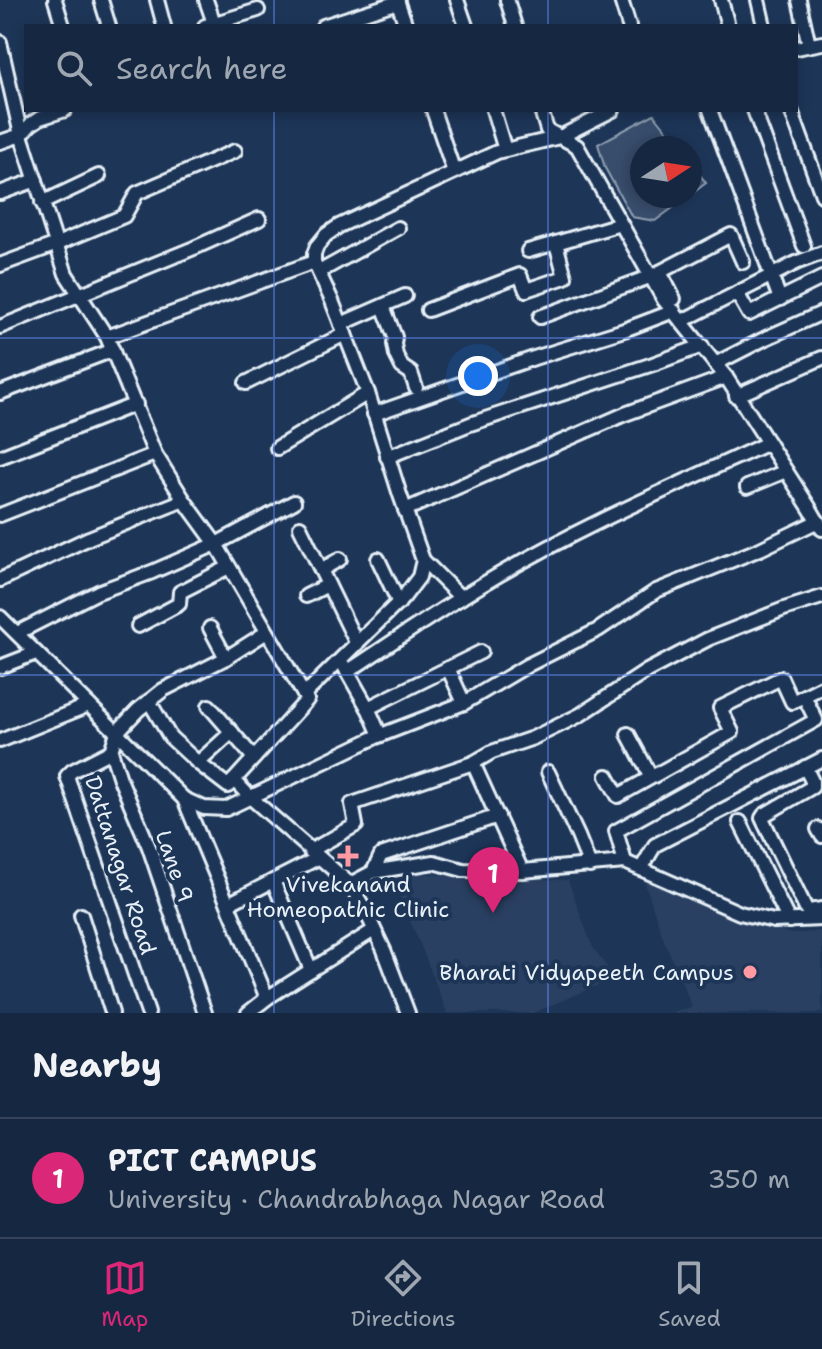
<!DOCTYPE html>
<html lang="en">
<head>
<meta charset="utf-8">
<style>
  :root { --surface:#162841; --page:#1f3048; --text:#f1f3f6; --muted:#9ea6b1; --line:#35445a; --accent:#db2777 }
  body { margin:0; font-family:"Shantell Sans",sans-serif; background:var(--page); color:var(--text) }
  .compass { position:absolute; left:630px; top:136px; width:72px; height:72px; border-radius:50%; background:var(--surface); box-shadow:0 4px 12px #0003; rotate:78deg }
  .you { position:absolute; left:478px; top:376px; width:28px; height:28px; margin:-20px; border:6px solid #fff; border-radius:50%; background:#1a73e8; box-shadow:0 0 0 12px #1a73e833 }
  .badge { display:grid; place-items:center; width:52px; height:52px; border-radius:50%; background:var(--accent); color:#fff; font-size:26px; font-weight:700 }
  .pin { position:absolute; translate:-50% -66px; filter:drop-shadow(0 2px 4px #0008) }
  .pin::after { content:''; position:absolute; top:42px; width:28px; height:24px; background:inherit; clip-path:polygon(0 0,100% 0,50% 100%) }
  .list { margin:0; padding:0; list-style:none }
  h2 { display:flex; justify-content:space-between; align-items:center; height:104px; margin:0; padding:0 32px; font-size:34px }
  h2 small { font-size:26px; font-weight:400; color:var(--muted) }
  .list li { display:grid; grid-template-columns:52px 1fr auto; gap:24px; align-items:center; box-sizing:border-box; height:120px; padding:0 32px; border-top:2px solid var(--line) }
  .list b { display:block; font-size:30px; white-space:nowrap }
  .list p { margin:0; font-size:26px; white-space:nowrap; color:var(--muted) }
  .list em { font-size:26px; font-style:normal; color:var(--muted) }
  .icon { flex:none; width:44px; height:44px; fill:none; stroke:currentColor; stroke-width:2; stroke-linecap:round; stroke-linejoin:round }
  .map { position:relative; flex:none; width:822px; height:1013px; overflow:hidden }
  .search { position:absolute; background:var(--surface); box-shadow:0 4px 12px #0003; left:24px; right:24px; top:24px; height:88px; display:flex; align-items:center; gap:20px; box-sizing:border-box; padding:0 28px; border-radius:0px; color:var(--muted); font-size:30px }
  .sheet { height:224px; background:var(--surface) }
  nav { display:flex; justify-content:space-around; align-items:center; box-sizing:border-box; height:112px; border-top:2px solid var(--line); background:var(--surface); font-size:22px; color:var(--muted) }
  nav a { display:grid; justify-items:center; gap:4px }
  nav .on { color:var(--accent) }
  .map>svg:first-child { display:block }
</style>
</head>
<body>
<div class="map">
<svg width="822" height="1013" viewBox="0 0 822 1013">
  <rect width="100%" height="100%" fill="#1d3557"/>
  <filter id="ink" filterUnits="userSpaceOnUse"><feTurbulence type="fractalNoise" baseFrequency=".0125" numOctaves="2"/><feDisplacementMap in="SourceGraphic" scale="16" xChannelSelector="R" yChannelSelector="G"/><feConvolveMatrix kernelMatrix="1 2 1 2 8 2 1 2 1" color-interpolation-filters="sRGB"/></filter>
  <g filter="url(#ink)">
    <g fill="#2a4162">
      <path d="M415,873L481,878L568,880L592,946L615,978L533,1013H447L423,951L392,879Z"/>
      <path d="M644,880L791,934L822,931V1013H673L692,1007L662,935Z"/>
    </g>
    <g fill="#374d6c" stroke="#909fb2" stroke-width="2">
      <path d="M654,114L681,148H642V196H689L655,221L632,217L605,168L598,144Z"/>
      <path d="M690,161L706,183L690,195Z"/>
    </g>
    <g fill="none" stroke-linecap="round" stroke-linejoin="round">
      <defs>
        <g id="minor">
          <path d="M55,0L63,26"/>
          <path d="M101,0L109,26"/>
          <path d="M157,0L164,26"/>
          <path d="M206,0L214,23"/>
          <path d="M397,0L406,26"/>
          <path d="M457,0L466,26"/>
          <path d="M507,0L515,26"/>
          <path d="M621,0L629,26"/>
          <path d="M721,0L728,26"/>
          <path d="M758,0L764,26"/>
          <path d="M799,0L809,45"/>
          <path d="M205,26L258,10"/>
          <path d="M323,26L398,2"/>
          <path d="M0,42L21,135L66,274L107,337L155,454L184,500L216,544L307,700L234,780L250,797L350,884L365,910L384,950L408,1013"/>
          <path d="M796,48L822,43"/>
          <path d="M433,110L454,172"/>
          <path d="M493,110L505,150"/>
          <path d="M541,110L547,130L577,146L664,300L726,377L811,510L822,529"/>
          <path d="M710,110L780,299"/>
          <path d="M754,110L804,246"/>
          <path d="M791,110L822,195"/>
          <path d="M0,142L21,135L31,124L40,118L65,110"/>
          <path d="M0,193L36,180"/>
          <path d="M42,203L99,176"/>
          <path d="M528,251L556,243"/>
          <path d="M0,265L57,244L124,216L137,193L235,151"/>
          <path d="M319,272L398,228"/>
          <path d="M660,272L674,299"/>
          <path d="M737,293L749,314L822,278"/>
          <path d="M383,306L395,337L394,344L396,355L402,367L411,373L416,388"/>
          <path d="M428,310L520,275L526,290L565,277L556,243L620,224"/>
          <path d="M540,317L652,276L731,235L743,262"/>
          <path d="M682,321L798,262L822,253"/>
          <path d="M341,324L405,296"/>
          <path d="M0,327L194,248L259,219"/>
          <path d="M107,337L314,262"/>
          <path d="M715,364L766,338L822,313"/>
          <path d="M246,383L345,334"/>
          <path d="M0,393L113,350"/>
          <path d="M736,396L822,358"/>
          <path d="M374,414L534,358L624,330L674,311"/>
          <path d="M277,448L368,393"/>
          <path d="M0,457L136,404"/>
          <path d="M387,457L470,424L653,364L702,346"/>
          <path d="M747,487L786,471"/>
          <path d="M405,510L625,414L726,377"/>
          <path d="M0,515L155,454"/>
          <path d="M300,527L357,644"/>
          <path d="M378,559L399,603"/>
          <path d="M423,560L461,598"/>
          <path d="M321,570L340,559"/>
          <path d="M0,580L89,538L184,500"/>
          <path d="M306,596L328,585"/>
          <path d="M0,617L184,799L204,808L226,809L376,737L464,703L528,665L598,630L656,591L760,549L818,521"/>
          <path d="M138,626L179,604L180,592L229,567"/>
          <path d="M210,628L226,658"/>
          <path d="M17,633L98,592L152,572L216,544L294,502"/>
          <path d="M344,666L369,710L380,735"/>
          <path d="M0,667L36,653"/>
          <path d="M448,668L464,703"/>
          <path d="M347,672C391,643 435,613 480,586C571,531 672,487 768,443"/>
          <path d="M304,695L403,598L419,577L423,560L400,495L368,393L332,301L314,262V254L317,246L326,235L339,226L497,152L560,137L613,110"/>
          <path d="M149,701L170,737L198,763"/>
          <path d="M209,706L254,758"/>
          <path d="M368,708L481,652"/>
          <path d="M232,732L198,763L228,786L234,780"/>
          <path d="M628,734L651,777"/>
          <path d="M0,741L89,705"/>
          <path d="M111,751L72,771L67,776L148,1013"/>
          <path d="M473,763L522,871"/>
          <path d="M805,767L812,781V787L764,815L762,818L806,909L809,911L822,909"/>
          <path d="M548,772L578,836L590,866"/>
          <path d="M607,776L618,796L732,732L720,708L781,678L792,702L804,696"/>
          <path d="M184,799L267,998"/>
          <path d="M740,822L789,921"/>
          <path d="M818,829L822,836"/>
          <path d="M310,851L356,825L352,804L473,763L492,752L533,738L580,715L647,671L708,639L784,609L822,597"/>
          <path d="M625,862L616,831L816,720L804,696L822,687"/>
          <path d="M641,869L655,845L822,759"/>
          <path d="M373,872L381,855L498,816"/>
          <path d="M273,881L311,970"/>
          <path d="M350,884L373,872L434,862L463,870L522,871L625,862L740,913L774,921L822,919"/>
          <path d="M228,904L318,858"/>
          <path d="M81,915L112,1013"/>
          <path d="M205,1013L149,847L120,779L111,751L117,732L138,710L163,690L226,658L267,632"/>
          <path d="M248,1013L267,998L374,930"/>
        </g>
      </defs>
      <use href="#minor" stroke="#e8f1f8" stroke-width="18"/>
      <use href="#minor" stroke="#1d3557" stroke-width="12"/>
    </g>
  </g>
  <path fill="none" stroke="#5a7fe2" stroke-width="2" stroke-opacity="0.55" d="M274,0V26M548,0V26M274,110V1013M548,110V1013M0,338H822M0,675H822"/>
  <g fill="#ff9aa2" stroke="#1d3557" stroke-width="3">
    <path d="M344 844h8v8h8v8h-8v8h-8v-8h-8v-8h8z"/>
    <circle cx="750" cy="972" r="8"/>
  </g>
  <g text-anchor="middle" stroke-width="8" stroke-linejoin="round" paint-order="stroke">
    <g font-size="22" fill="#e8f1f8" stroke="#1d3557">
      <text transform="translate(121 865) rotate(72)" y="8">Dattanagar Road</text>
      <text transform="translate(175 866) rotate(71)" y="8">Lane 9</text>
    </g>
    <g font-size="22" fill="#e8f1f8" stroke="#1d3557">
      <text x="348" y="892">Vivekanand<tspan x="348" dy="25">Homeopathic Clinic</tspan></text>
      <text x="734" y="980" text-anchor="end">Bharati Vidyapeeth Campus</text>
    </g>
  </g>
</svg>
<svg class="compass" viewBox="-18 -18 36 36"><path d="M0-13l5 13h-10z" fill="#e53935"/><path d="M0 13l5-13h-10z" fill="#9ea6b1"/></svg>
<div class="you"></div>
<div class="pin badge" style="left:493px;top:913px">1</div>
<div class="search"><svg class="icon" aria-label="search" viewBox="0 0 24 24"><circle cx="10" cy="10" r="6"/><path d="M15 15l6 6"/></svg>Search here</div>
</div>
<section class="sheet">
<h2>Nearby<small></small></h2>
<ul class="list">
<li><span class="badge">1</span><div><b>PICT CAMPUS</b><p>University · Chandrabhaga Nagar Road</p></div><em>350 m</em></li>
</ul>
</section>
<nav>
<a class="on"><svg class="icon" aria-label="map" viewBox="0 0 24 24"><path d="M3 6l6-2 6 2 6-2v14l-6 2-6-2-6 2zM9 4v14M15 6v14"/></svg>Map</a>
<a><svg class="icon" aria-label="directions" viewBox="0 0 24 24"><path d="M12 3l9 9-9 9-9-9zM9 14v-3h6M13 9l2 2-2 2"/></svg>Directions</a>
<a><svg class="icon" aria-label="saved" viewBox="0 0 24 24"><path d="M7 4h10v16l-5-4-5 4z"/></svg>Saved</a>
</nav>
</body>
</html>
